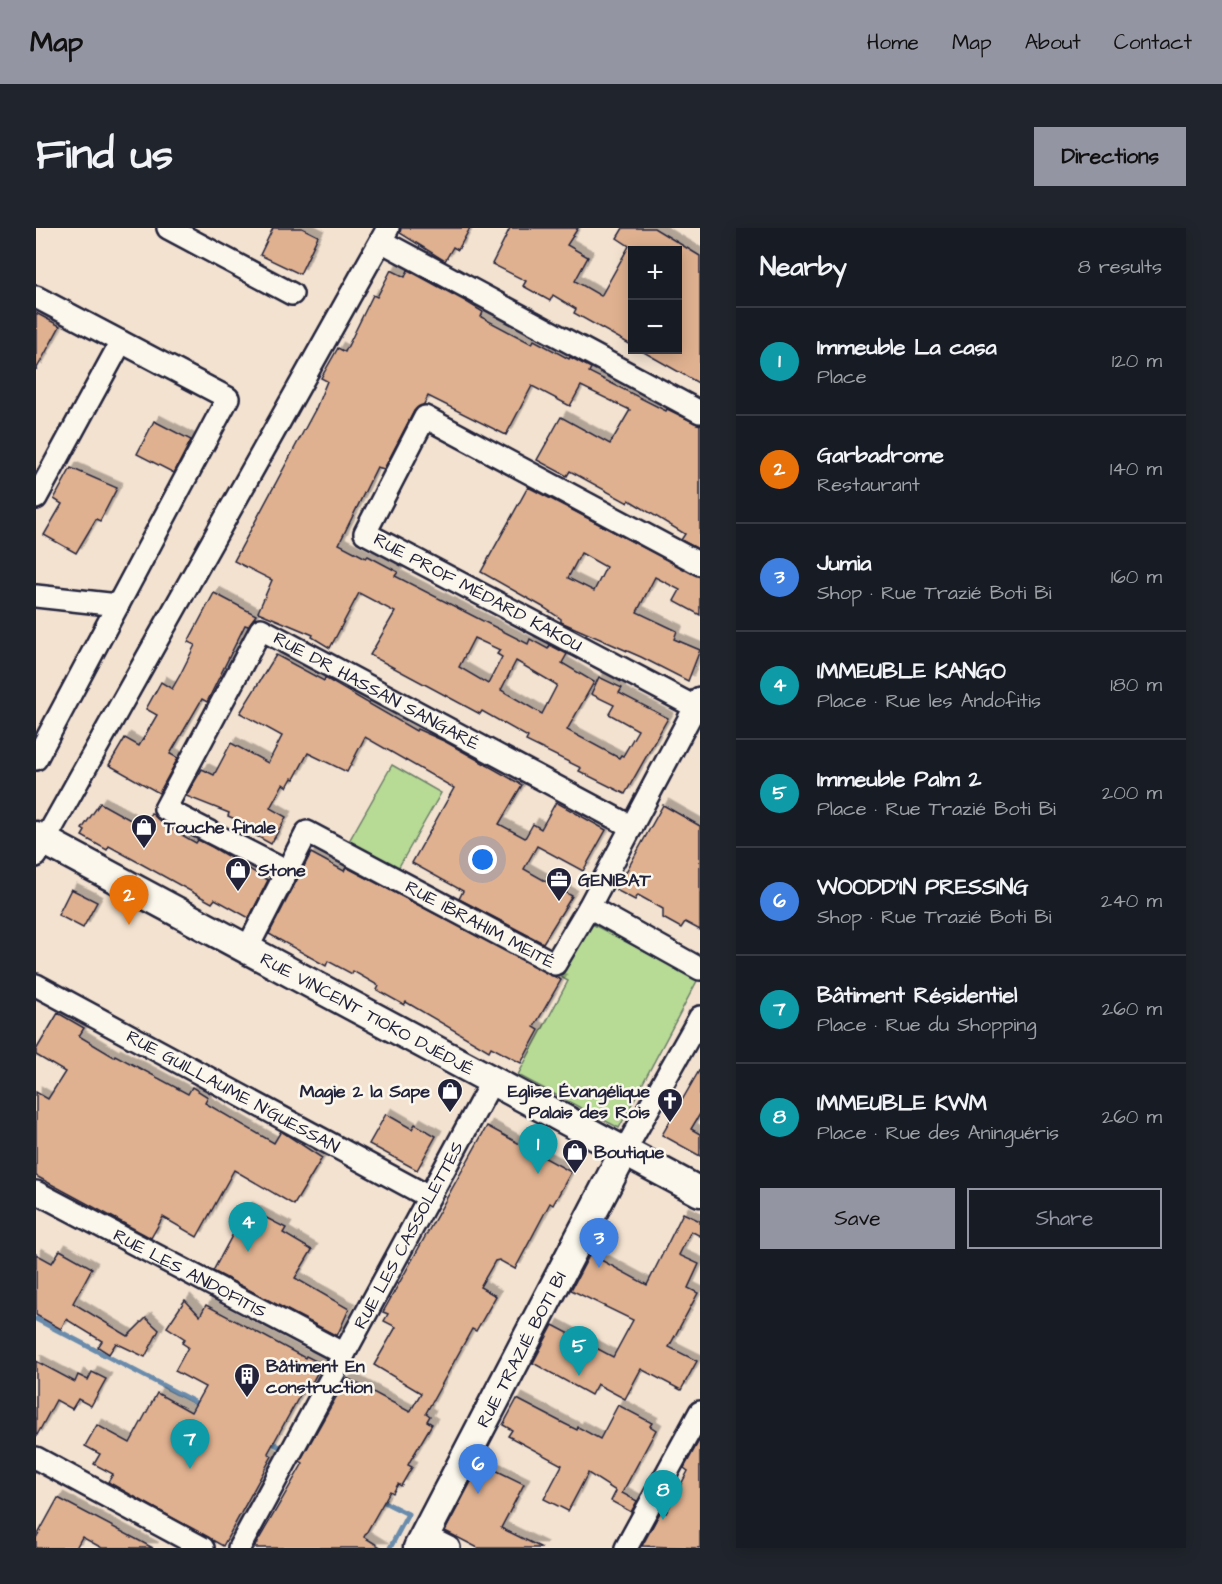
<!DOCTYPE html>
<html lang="en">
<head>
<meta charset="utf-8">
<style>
  :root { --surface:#171b24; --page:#20242c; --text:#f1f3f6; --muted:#9ea1a6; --line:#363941; --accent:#9495a2 }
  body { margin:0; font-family:"Architects Daughter",sans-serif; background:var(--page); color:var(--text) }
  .controls { position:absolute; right:18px; top:18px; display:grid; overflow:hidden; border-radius:0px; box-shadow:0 3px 15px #0003 }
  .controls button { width:54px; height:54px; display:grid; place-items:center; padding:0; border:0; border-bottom:2px solid var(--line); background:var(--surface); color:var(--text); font:30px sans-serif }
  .you { position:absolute; left:447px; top:632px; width:21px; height:21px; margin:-15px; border:4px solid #fff; border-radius:50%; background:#1a73e8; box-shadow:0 0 0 9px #1a73e833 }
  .badge { display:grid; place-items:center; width:39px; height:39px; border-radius:50%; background:var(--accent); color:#fff; font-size:20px; font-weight:700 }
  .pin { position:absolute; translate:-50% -50px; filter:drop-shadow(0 2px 3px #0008) }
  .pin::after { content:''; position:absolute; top:32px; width:21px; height:18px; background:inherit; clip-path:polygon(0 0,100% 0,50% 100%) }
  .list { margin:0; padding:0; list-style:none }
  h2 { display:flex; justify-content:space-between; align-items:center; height:78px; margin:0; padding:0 24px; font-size:26px }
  h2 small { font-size:20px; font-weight:400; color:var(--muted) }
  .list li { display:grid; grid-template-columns:39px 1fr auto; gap:18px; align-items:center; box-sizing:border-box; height:108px; padding:0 24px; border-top:2px solid var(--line) }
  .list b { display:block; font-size:22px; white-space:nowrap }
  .list p { margin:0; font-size:20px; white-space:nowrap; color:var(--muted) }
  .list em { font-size:20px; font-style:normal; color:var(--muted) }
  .actions { display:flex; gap:12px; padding:18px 24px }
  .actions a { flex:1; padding:14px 0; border:2px solid var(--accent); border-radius:0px; text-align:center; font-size:21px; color:var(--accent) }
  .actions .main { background:var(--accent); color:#111 }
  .map { position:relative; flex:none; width:664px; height:1320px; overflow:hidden; border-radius:0px }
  header { display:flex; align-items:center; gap:36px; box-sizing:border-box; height:84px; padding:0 30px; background:var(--accent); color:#111 }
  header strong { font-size:28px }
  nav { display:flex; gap:33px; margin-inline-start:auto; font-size:21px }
  .intro { display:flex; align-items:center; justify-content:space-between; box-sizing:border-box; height:144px; padding:0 36px }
  h1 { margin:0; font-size:42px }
  .button { padding:15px 27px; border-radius:0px; background:var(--accent); color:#111; font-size:21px; font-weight:700 }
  main { display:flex; gap:36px; padding:0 36px }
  aside { flex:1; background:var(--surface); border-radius:0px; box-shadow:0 3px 15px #0003 }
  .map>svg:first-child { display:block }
</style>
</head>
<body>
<header>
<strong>Map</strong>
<nav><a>Home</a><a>Map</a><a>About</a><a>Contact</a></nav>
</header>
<div class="intro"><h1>Find us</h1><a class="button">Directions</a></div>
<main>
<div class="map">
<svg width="664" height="1320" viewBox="0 0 664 1320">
  <defs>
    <filter id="shadow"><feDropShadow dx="5.5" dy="-5.5" stdDeviation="0" flood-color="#0004"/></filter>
  </defs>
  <rect width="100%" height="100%" fill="#f3e2d0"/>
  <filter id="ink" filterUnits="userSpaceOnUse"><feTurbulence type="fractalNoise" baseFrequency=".0167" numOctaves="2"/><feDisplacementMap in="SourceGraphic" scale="12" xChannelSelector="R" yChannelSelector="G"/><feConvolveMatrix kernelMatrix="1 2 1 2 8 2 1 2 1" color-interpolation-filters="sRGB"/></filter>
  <g filter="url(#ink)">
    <g fill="#b7da95" stroke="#6c7e68" stroke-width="1.5">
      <path d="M356,537L405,565L361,642L312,615Z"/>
      <path d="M554,695L662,751L583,900L482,847L532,753L525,749Z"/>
    </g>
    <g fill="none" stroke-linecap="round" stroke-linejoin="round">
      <g stroke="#698bac" stroke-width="5">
        <path d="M0,1091L166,1178"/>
        <path d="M233,1213L251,1223"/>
        <path d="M344,1272L372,1286L354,1320"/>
      </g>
    </g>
    <g fill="#dfb190" stroke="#22223b" stroke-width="1.5" fill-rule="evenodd" filter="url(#shadow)">
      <path d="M237,0H266L282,8L264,46L224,27Z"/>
      <path d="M365,0H434L422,22L417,19L409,33L364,5Z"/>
      <path d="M474,0H542L531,17L552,29L539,53L565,68L593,18L581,10L587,0H618L664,28V156L604,122H642V22H597V118L538,85L540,81L517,67L514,73L487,58L490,53L456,36Z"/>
      <path d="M355,42L369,49L372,42L429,73L447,84L445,89L496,116L498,112L533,131L534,129L555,140L553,144L630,183L631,181L664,197V322L645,312L649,306L593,272L592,275L534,243L531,248L501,232L525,189L574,216L594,182L545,158L534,178L496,158L470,207L392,168L388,176L378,183L348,241L341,239L303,316L330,330L332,328L362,344L359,348L492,416L494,411L512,421L514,417L531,426L526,435L558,454L531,502L583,530L585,527L587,528L602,502L573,486L578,477L555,466L563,449L586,460L583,465L632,490L589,566L543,543L545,540L490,513L492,509L446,483L444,486L334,427L359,384L323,365L294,420L276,409L277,407L222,384L236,352L198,333L280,180L291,153L285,150L302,120L309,124L337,67L341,69ZM438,410L464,422L461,426L466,429L452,456L423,439ZM480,433L521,457L506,486L465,462Z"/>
      <path d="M0,85L24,98L0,142Z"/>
      <path d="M118,193L155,212L138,245L101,226Z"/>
      <path d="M35,240L81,260L64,293L60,291L40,325L8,307L26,276L18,271Z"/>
      <path d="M492,259L664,349V387L638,373L644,362L619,349L601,384L641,403L638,411L664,422L652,453L605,429L525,394V391L507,379L445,344ZM545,325L570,339L558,363L532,350Z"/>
      <path d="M178,365L220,387L212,398L209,397L171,474L166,471L134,526L142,530L123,565L73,537L89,510L103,518L121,487L110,481L125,454L136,461L144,447L159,417L152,414Z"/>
      <path d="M240,427L288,453L289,450L380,503L381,501L410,514L486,557L463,596L489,610L497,596L505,601L520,574L570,602L547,643L501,618L488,641L536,668L507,715L423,671L427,663L376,635L418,560L329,509L311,544L272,525L258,551L256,550L251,559L247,556L234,580L250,589L235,616L215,605L218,599L192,588L193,585L150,568L166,541L178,547L195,515L232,535L246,508L204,485Z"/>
      <path d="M64,575L107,599L115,585L128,597L160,615L162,612L176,619L232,652L213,690L179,671L176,675L73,618L71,622L46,608L49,603L46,601Z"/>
      <path d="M627,577L664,598V702L649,694L645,700L627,690V681L602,667L599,672L580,662Z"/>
      <path d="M275,625L308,643L310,639L525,752L498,799L503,802L485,835L455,819L453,823L370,774L368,777L341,762L343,758L317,743L316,746L292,733L290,738L233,706Z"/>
      <path d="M35,661L61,674L47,700L22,687Z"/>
      <path d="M22,785L48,800L43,808L78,829L79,827L152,866L156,859L172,869L169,875L238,915L245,903L286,930L258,977L198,942L161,1009L127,989L115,1010L0,948V864L12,871L29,844L0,827V822Z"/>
      <path d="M664,841V886L655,901L664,906V928L626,907Z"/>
      <path d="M350,886L376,901L379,896L400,908L381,942L333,916Z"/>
      <path d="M451,898L535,944L517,977L514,975L479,1041L463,1032L459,1033L444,1059L460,1068L440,1103L436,1101L390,1185L394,1188L391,1193L396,1196L374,1233L372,1237L376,1239L365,1258L362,1256L357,1265L354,1263L328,1309L346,1320H218L267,1235L264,1233L311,1150L374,1184L385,1165L338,1137L360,1099L348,1093L352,1086L347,1084Z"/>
      <path d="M211,980L250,1000L247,1005L276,1022L259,1050L313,1081L301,1108L177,1043Z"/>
      <path d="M647,985L664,993V1008L655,1003L643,1027L663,1036L652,1060L662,1065L633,1119L661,1133L645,1162L605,1141L589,1171L561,1156L555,1167L497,1135L517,1097L577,1129L597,1092L535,1062L554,1026L611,1057Z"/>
      <path d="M24,1022L56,1040L37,1075L92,1108L110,1090L123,1102L109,1129L80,1115L73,1126L62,1119L66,1113L30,1091L25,1101L0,1087V1026L16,1035Z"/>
      <path d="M149,1072L164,1088L170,1077L269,1130L270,1128L286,1136L273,1160L269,1158L232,1225L236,1228L187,1318L72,1254L77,1246L58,1236L64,1226L49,1218L61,1197L94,1215L121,1165L155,1184L169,1159L139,1143L152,1119L146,1115L149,1111L131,1099Z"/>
      <path d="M0,1133L39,1154L42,1147L52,1152L56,1144L70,1151L55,1178L42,1171L36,1181L20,1172L0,1209Z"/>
      <path d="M481,1171L529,1196L541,1202L542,1199L564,1211L582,1177L616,1195L614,1198L620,1202L586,1265L601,1273L595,1284L575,1273L580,1263L552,1245L532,1283L508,1271L526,1237L472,1208L476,1202L467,1197Z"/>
      <path d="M664,1211V1320L606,1318L625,1283L630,1285L652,1243L648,1240Z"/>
      <path d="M445,1235L488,1256L465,1300L506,1320H442L409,1303Z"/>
      <path d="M22,1270L117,1320H66L46,1309L40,1320H0V1310Z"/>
    </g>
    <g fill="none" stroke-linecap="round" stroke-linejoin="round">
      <defs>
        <g id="street">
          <path d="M132,0L256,66"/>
          <path d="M345,13L664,184"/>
          <path d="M0,69L192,170L0,531"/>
          <path d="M0,270L85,114"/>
          <path d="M0,368L82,377"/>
          <path d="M659,479L329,305L389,189L664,336"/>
          <path d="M0,628L352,0"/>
          <path id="s1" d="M250,643L129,581L225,401L596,599"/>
          <path d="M553,679L664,741"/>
          <path id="s2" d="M211,721L271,604L519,736L553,679L664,470"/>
          <path id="s3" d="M0,757L393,969"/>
          <path d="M588,924L664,789"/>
          <path id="s4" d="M0,964L308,1126"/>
          <path d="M0,1230L167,1320"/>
          <path d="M389,1308L413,1320"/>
          <path id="s5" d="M203,1320L456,853"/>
          <path d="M590,1320L664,1184"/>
        </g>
        <g id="secondary">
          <path id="s6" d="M0,608L664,964"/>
          <path id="s7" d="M382,1320L588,924"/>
        </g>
      </defs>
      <use href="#street" stroke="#22223b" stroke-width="26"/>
      <use href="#secondary" stroke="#22223b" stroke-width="33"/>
      <use href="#street" stroke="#fbf7ec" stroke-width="21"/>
      <use href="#secondary" stroke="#fbf7ec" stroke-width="28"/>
    </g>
  </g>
  <defs>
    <symbol id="shop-pin" viewBox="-11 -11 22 30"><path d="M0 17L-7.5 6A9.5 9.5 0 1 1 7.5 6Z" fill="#22223b" stroke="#fbf7ec"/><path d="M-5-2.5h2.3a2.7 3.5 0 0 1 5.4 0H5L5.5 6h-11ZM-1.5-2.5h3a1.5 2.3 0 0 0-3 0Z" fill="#fff"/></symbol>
    <symbol id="office-pin" viewBox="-11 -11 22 30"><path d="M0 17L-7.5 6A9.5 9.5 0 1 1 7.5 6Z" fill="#22223b" stroke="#fbf7ec"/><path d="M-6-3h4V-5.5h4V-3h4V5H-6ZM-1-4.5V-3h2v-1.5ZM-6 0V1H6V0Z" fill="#fff"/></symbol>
    <symbol id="church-pin" viewBox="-11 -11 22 30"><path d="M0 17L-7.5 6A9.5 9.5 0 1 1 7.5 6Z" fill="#22223b" stroke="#fbf7ec"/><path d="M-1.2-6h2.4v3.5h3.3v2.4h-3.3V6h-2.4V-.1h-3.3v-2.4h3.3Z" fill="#fff"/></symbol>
    <symbol id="building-pin" viewBox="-11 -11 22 30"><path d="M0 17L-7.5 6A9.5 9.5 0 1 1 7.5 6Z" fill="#22223b" stroke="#fbf7ec"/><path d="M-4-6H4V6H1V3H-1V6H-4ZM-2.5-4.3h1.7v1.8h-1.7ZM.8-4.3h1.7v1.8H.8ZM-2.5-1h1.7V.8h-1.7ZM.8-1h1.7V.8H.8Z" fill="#fff"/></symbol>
  </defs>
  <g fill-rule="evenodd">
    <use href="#shop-pin" x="93" y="584" width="30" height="40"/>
    <use href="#shop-pin" x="187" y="627" width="30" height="40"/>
    <use href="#office-pin" x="508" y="637" width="30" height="40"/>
    <use href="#shop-pin" x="399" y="848" width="30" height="40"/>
    <use href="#church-pin" x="619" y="858" width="30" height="40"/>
    <use href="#shop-pin" x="524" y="909" width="30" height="40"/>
    <use href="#building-pin" x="196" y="1133" width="30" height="40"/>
  </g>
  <g text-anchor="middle" stroke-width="5" stroke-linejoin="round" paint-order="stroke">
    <g font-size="18" fill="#22223b" stroke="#fbf7ec">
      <text transform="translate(442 364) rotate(28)" y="6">RUE PROF MÉDARD KAKOU</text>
      <text dy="6" stroke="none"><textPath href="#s1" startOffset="471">RUE DR HASSAN SANGARÉ</textPath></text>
      <text dy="6" stroke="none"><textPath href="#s2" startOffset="328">RUE IBRAHIM MEITÉ</textPath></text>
      <text dy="6" stroke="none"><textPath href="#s6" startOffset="376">RUE VINCENT TIOKO DJÉDJÉ</textPath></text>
      <text dy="6" stroke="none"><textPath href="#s3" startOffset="224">RUE GUILLAUME N'GUESSAN</textPath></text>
      <text dy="6" stroke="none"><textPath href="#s5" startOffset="356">RUE LES CASSOLETTES</textPath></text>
      <text dy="6" stroke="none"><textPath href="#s4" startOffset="174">RUE LES ANDOFITIS</textPath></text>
      <text dy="6" stroke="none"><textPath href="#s7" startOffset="224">RUE TRAZIÉ BOTI BI</textPath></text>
    </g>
    <g font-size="18" font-weight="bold" fill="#22223b" stroke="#fbf7ec" text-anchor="start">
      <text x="128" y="605">Touche finale</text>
      <text x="222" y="648">Stone</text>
      <text x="542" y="658">GENIBAT</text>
      <text x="394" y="869" text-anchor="end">Magie 2 la Sape</text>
      <text x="614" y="869" text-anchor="end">Eglise Évangélique<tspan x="614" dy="21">Palais des Rois</tspan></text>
      <text x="558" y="930">Boutique</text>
      <text x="230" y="1144">Bâtiment En<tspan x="230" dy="21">construction</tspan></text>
    </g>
  </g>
</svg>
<div class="controls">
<button>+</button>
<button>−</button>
</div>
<div class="you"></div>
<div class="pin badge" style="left:502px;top:946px;background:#0f9aa8">1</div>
<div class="pin badge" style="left:93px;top:697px;background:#e8710a">2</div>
<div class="pin badge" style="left:563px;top:1040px;background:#3f7fe0">3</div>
<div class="pin badge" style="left:212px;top:1024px;background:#0f9aa8">4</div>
<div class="pin badge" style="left:543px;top:1148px;background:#0f9aa8">5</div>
<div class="pin badge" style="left:442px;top:1266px;background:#3f7fe0">6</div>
<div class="pin badge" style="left:154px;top:1241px;background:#0f9aa8">7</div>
<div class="pin badge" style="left:627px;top:1292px;background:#0f9aa8">8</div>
</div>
<aside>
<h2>Nearby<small>8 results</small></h2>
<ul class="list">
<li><span class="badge" style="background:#0f9aa8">1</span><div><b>Immeuble La casa</b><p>Place</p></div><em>120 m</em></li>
<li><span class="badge" style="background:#e8710a">2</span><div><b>Garbadrome</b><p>Restaurant</p></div><em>140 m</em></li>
<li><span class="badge" style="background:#3f7fe0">3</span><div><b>Jumia</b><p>Shop · Rue Trazié Boti Bi</p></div><em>160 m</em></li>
<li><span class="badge" style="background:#0f9aa8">4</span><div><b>IMMEUBLE KANGO</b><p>Place · Rue les Andofitis</p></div><em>180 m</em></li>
<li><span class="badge" style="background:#0f9aa8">5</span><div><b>Immeuble Palm 2</b><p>Place · Rue Trazié Boti Bi</p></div><em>200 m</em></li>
<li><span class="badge" style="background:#3f7fe0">6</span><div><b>WOODD'IN PRESSING</b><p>Shop · Rue Trazié Boti Bi</p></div><em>240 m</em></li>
<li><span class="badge" style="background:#0f9aa8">7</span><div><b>Bâtiment Résidentiel</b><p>Place · Rue du Shopping</p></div><em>260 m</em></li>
<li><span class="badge" style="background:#0f9aa8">8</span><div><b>IMMEUBLE KWM</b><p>Place · Rue des Aninguéris</p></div><em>260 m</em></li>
</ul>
<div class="actions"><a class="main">Save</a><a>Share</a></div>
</aside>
</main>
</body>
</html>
